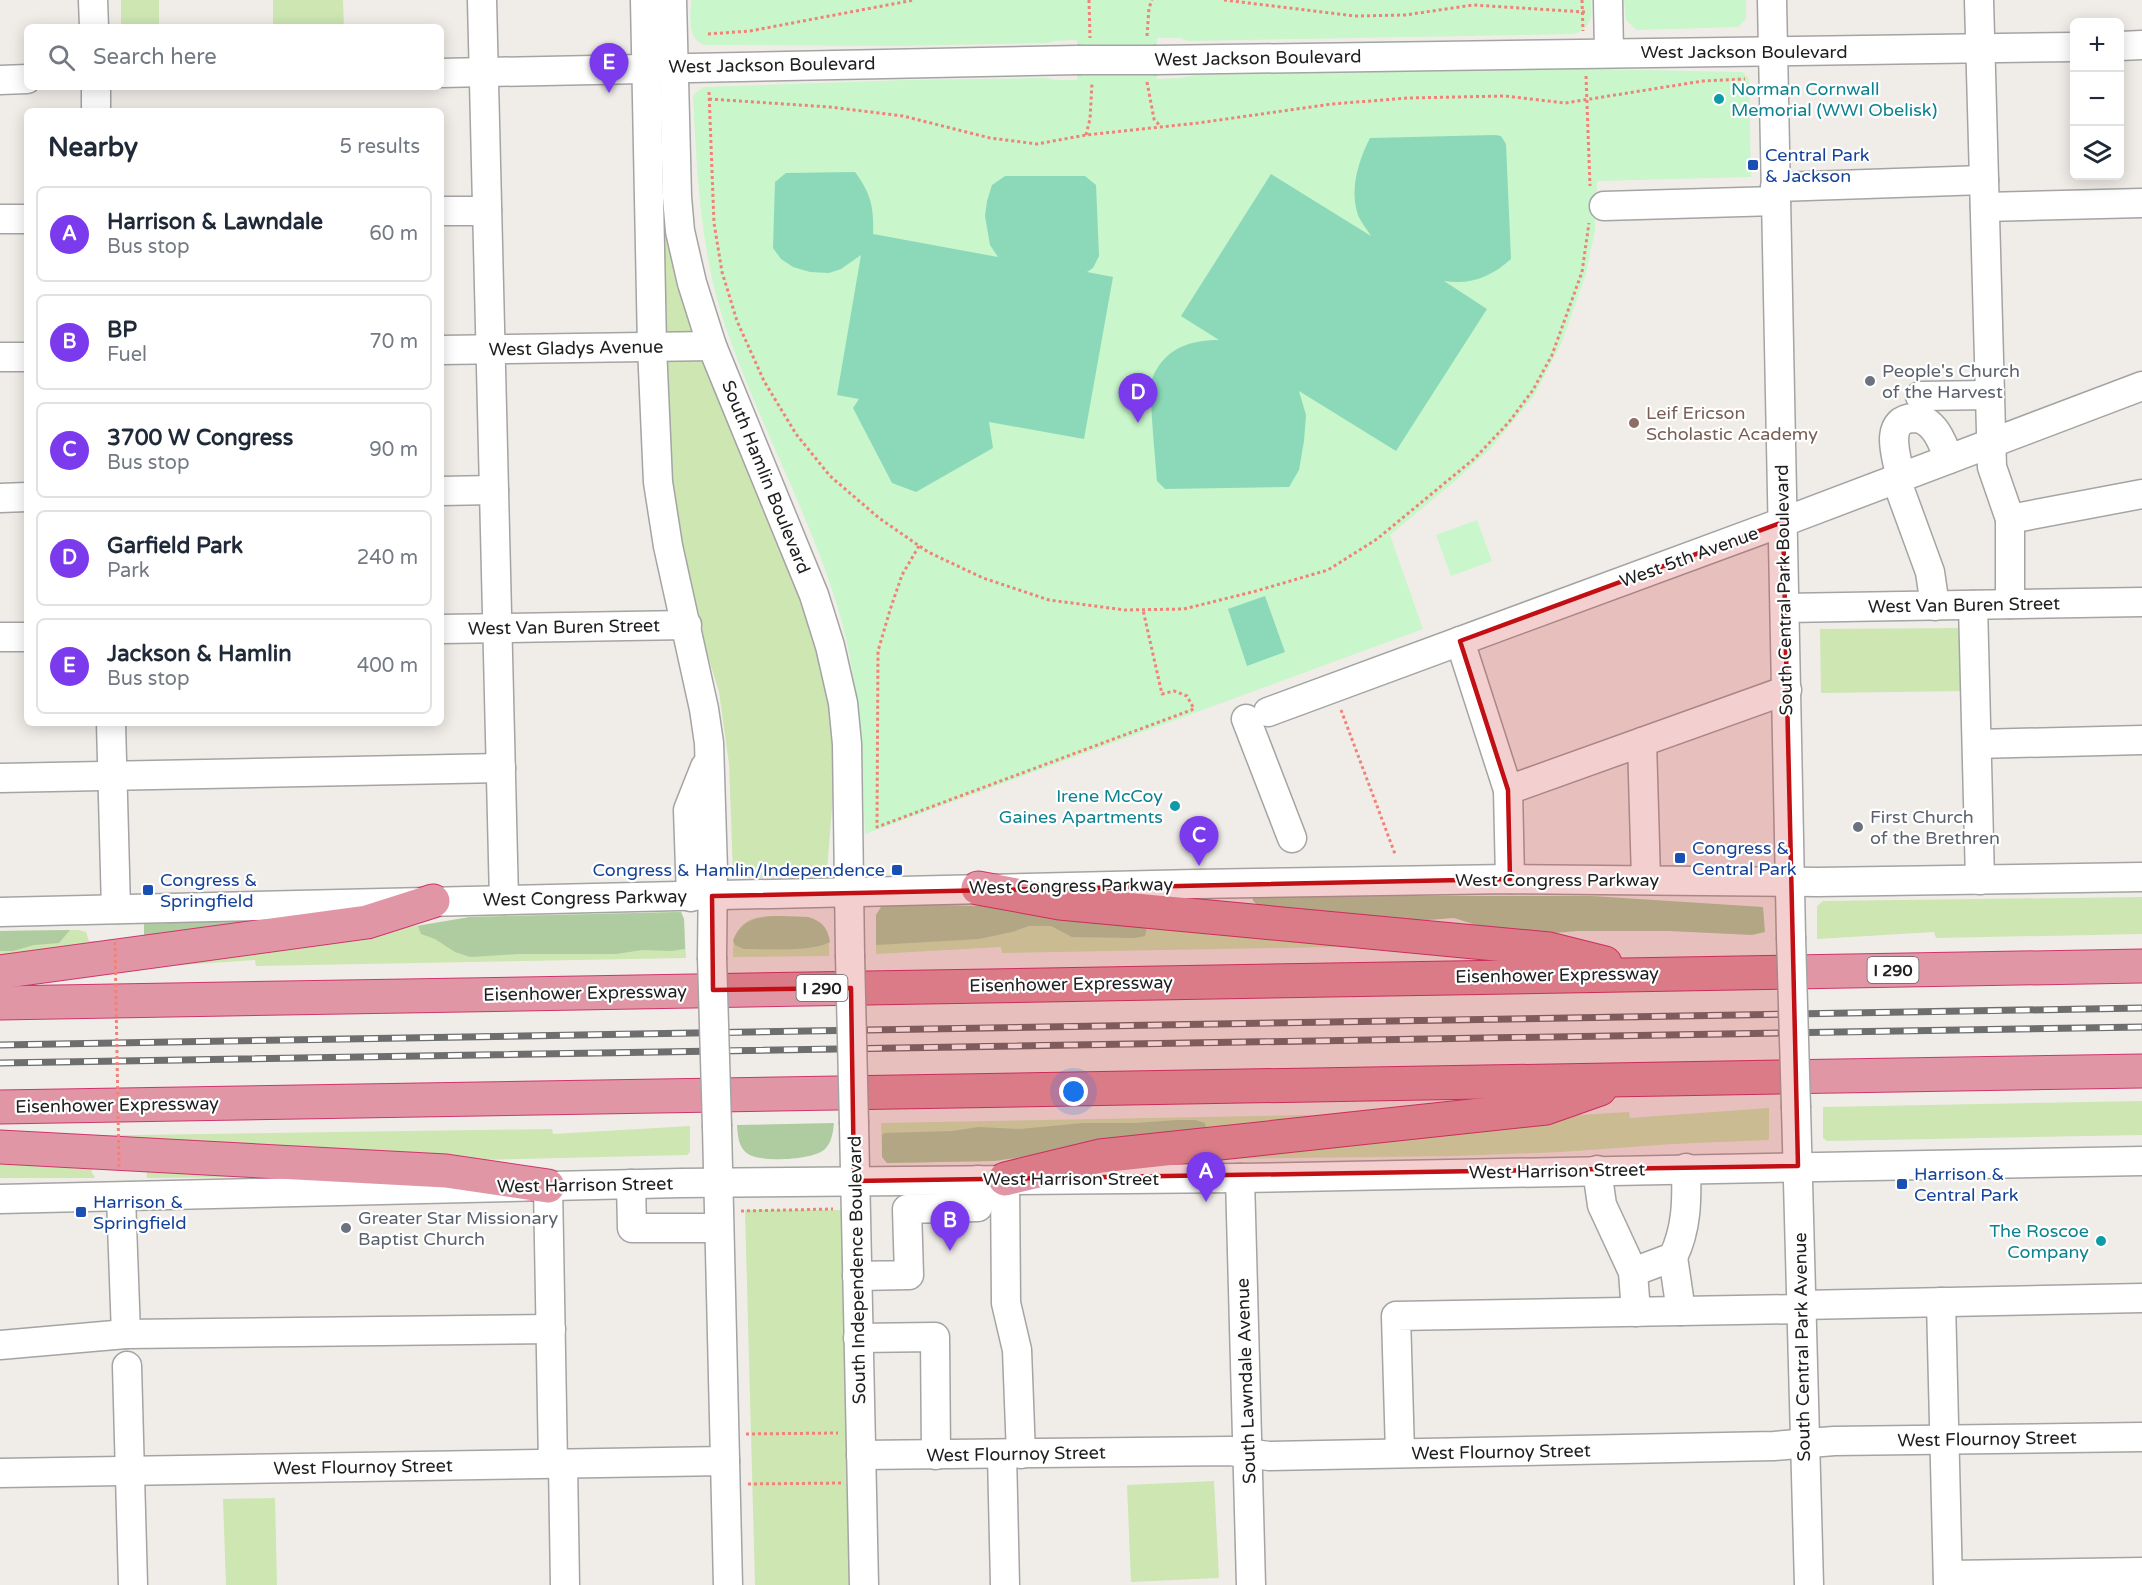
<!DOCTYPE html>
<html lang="en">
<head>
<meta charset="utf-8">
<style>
  :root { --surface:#fff; --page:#f2f2f3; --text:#1f2937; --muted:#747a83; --line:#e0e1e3; --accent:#7c3aed }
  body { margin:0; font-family:"Varela Round",sans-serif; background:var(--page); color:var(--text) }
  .controls { position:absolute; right:18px; top:18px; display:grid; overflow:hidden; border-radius:9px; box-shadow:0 3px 15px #0003 }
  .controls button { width:54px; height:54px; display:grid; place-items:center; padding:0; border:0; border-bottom:2px solid var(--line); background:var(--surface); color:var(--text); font:30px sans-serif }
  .you { position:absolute; left:1074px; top:1092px; width:21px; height:21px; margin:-15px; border:4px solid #fff; border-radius:50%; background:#1a73e8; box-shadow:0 0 0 9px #1a73e833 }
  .badge { display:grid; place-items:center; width:39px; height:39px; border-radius:50%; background:var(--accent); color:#fff; font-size:20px; font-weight:700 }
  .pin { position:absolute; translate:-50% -50px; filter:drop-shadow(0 2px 3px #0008) }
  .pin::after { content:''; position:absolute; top:32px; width:21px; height:18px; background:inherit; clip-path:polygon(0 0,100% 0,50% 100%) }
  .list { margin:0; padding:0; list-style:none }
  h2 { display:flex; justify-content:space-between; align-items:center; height:78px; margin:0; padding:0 24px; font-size:26px }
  h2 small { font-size:20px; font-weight:400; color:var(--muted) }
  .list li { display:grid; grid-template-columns:39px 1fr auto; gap:18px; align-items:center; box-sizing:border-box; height:96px; margin:0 12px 12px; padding:0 12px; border:2px solid var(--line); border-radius:9px }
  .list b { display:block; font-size:22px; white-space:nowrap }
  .list p { margin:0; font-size:20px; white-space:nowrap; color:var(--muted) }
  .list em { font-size:20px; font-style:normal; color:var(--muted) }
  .icon { flex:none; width:33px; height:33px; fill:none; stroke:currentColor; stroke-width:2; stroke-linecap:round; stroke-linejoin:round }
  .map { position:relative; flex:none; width:2142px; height:1585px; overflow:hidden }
  .search { position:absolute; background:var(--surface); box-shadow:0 3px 15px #0003; left:24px; top:24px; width:420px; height:66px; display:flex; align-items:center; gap:15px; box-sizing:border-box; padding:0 21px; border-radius:9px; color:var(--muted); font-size:22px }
  .panel { position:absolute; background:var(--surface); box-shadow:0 3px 15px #0003; left:24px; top:108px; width:420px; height:618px; border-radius:9px }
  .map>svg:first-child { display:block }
</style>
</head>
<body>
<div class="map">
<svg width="2142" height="1585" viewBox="0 0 2142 1585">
  <rect width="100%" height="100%" fill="#f0ede8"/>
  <g fill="#cde6b2">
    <rect x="121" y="0" width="38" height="27"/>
    <path d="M273,0H343L344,27H273Z"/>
    <path d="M661,179L695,329L692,331L667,332L663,329Z"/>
    <path d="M701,357L795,568L832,711L835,770L827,870L818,877L743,878L733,874L729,764L719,692L688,591L670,508L666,361Z"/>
    <path d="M1963,628L1964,691L1821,693L1820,629Z"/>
    <path d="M2142,897V934L1936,938L1934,932L1817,939V906L1823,901Z"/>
    <path d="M883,904L1389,946L1002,953L1001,947L876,954V915Z"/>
    <path d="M681,912L684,919L686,958L256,966L255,960L152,967L470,917Z"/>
    <path d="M808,917C828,922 830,937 829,956L733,957C732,906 770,917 808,917Z"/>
    <path d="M79,930L86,932L89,941L103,942L0,962V931Z"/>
    <path d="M2142,1101V1135L1827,1141L1823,1138V1107Z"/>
    <path d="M1769,1108V1139L1768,1140L1673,1144L1561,1152L1455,1156L1217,1159C1354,1141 1491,1119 1629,1112L1630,1118Z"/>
    <path d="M1363,1114L994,1161L887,1163L882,1157L881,1123Z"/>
    <path d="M690,1126V1152L687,1155L479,1160L67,1136L552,1129L553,1134Z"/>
    <path d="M0,1158L341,1176L147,1178L146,1168L97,1167L91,1171L95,1178H0Z"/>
    <path d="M745,1210H841L851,1585H755Z"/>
    <path d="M1214,1481L1219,1578L1131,1582L1127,1485Z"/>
    <path d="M275,1498L277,1585H226L223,1499Z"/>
  </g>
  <g fill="#aecca0">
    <path d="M1406,896H1592L1763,907L1765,932L1752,935L1669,931H1577L1543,934L1479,926L1454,918L1428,920L1378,919L1260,907L1253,901V897Z"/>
    <path d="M883,904L987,906L1147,927L1145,936L1135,938L1072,937L1051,926H1029L1012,932L979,939L876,945V915Z"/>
    <path d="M681,912L684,919L685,949L671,951L642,950L616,954H519L470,957L455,952L435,939L421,934L418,926L470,917Z"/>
    <path d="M808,917C822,921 828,928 830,942C814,952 764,949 744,949L735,945L733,941C744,909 780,917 808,917Z"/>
    <path d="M295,918L144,937V924Z"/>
    <path d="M70,930L59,943L34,945L13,951H0V931Z"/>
    <path d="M1177,1120H1195L1205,1123L1206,1129L994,1161L887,1163L882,1157V1135L884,1133L952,1131L979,1127L1020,1129L1083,1123H1136Z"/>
    <path d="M834,1123C833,1132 832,1142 825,1149C814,1160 761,1163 748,1154C738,1147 738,1136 737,1125Z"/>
  </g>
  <g fill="#c9f6cb">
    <path d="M691,0H1591C1592,17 1592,27 1575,34L1188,41L1180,38H1157V79L1181,78L1194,75L1586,69L1743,72L1749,79L1751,177L1597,181L1595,230L1586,274L1562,342L1534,396L1490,449L1455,481L1390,535L1423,629L865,834C862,757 860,680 837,605C807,508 756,418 724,322C700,249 697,173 693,97L695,93L704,87L906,80L1047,78L1055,80H1077V40L1054,41L1047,43L897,46L704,45C686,38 691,16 691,0Z"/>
    <path d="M1624,0H1746V19L1738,27L1637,30L1626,20Z"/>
    <path d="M1477,520L1492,561L1451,576L1436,535Z"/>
  </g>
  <g fill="#8cd9b9">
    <path d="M1495,135L1501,136L1506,144L1511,259C1491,277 1471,285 1444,281L1487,309L1396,451L1299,391L1306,415L1304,441L1299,470L1289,487L1165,489L1157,481C1156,464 1148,389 1152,379C1164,349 1188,340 1219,340L1181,316L1271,174L1371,236C1367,229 1359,220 1357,212C1350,186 1359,160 1370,138Z"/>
    <path d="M855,172C871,194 874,207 873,234L998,257L990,245L985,216L987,201L992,185L1005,176H1085L1096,185L1099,256L1093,268L1087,272L1113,277L1084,439L989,422L993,448L916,492L892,483L853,408L859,399L837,395L861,255L841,269L829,273L810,272L793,267L781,259L773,248L775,182L786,173Z"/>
    <path d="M1265,596L1285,652L1247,666L1228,609Z"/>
  </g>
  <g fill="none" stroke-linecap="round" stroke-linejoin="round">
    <defs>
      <g id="minor">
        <path d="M93,0L94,27"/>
        <path d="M482,0L504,900"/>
        <path d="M645,0L652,347L658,482L668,546L704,709L709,743L713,870L712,957"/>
        <path d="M672,0L677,197L680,231L692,283L712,346L814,595L830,646L843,703L847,744L850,955"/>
        <path d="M1608,0L1609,53"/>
        <path d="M1772,0L1791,937"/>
        <path d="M1979,0L1992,467L2010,519V604"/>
        <path d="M2120,46L2142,45"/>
        <path d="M1156,60L2074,47"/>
        <path d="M441,73L1078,60"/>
        <path d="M0,80L27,79"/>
        <path d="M96,87V111"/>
        <path d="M1775,187L1984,180"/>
        <path d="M1604,206L1776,201"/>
        <path d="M1985,207L2142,203"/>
        <path d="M441,211H487"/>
        <path d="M0,219H27"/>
        <path d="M441,350L712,346"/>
        <path d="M0,357H27"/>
        <path d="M1920,396L1989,395"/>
        <path d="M1901,478C1897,459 1882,419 1914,418C1922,418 1929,423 1934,429C1941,437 1945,450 1949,459"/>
        <path d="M1896,479L1930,572L1935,606"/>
        <path d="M441,491L494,490"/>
        <path d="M0,498L27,497"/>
        <path d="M2010,519L2142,494"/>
        <path d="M1973,605L1980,880"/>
        <path d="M1785,608L2142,602"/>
        <path d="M441,629L687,625"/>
        <path d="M0,637H27"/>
        <path d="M1460,641L1508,790L1510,879"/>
        <path d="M1268,712L1783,522L2142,386"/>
        <path d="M1246,719L1292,838"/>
        <path d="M111,723L116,909"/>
        <path d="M1642,742L1646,879"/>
        <path d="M1977,744L2142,740"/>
        <path d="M0,778L501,768"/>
        <path d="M1508,790L1787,690"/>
        <path d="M691,897L688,810L705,767"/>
        <path d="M0,912L1195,884L1510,879L1818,882L2142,877"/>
        <path d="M1796,1108L1809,1585"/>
        <path d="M854,1124L864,1585"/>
        <path d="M717,1127L728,1585"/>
        <path d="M1597,1170L1602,1205L1633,1272L1636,1312"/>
        <path d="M1240,1178L1251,1585"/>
        <path d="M1005,1179L1006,1303L1017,1350L1021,1454"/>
        <path d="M631,1184L632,1228H719"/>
        <path d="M548,1186L553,1464"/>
        <path d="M121,1197L126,1334"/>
        <path d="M0,1199L681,1183L1240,1178L2142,1161"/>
        <path d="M1673,1257L1681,1311"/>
        <path d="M1633,1272L1673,1257C1687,1229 1687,1199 1686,1168"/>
        <path d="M857,1276L909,1275L907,1209L978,1207V1180"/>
        <path d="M1941,1302L1948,1585"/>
        <path d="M1801,1305L2142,1298"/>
        <path d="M858,1338L935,1337L936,1455"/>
        <path d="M0,1345L126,1334L551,1329"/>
        <path d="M127,1366L133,1585"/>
        <path d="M1400,1453L1396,1316L1801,1309"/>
        <path d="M1002,1454L1005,1585"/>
        <path d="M861,1455L1230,1451L1269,1456L1774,1446L1834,1441L2142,1437"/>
        <path d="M563,1464L565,1585"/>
        <path d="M0,1473L725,1461"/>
        <path d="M1948,1575L2142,1572"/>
      </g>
      <g id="highway">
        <path d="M978,888L1060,903L1549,949L1605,963"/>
        <path d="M0,972L367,922L433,901"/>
        <path d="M0,1003L2142,966"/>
        <path d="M0,1107L2142,1071"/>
        <path d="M0,1147L446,1171L548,1186"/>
        <path d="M1005,1179L1100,1156L1546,1108L1600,1089"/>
      </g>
    </defs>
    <use href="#minor" stroke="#a4a4a4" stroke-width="31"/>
    <use href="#highway" stroke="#ce356d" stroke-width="35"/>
    <g stroke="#f08379" stroke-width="3" stroke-dasharray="3 3" stroke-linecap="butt">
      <path d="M1089,0L1090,38"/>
      <path d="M1224,0L1355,16L1405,15L1473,5L1585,12"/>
      <path d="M1582,0L1583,31"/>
      <path d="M708,34L750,31L914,0"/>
      <path d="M1147,36L1149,8L1152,0"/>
      <path d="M1586,76L1590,186"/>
      <path d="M1147,82L1154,119L1160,126"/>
      <path d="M709,92L714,223L722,272L737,321L764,381L796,434L830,476L879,518L928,552L983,578L1049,600L1125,610L1184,609L1256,591L1328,570L1377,539L1475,458L1509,422L1533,390L1552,355L1582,272L1589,223"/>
      <path d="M709,99L830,107L903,116L990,138L1037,144L1086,135L1198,123L1332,104L1408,98L1505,96L1565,103L1703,81L1745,79"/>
      <path d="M1086,135L1090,119L1092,83"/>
      <path d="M919,546L902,575L890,610L878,651L877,827L1194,709L1187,696L1174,691L1162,694L1143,610"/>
      <path d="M1341,710L1395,854"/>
      <path d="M741,1211L833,1209"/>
      <path d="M746,1434L838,1433"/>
      <path d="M748,1484L841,1483"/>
    </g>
    <use href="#minor" stroke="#fff" stroke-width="28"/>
    <use href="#highway" stroke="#e196a6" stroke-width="33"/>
    <defs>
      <g id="rail">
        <path d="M0,1045L2142,1008"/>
        <path d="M0,1063L2142,1027"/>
      </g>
    </defs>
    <use href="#rail" stroke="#6e6e6e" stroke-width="7"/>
    <use href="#rail" stroke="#fff" stroke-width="4.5" stroke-dasharray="14" stroke-linecap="butt"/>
    <defs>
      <g id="minor-bridge">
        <path d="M1078,60H1156"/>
        <path d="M1791,937L1796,1108"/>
        <path d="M850,955L854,1124"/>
        <path d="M712,957L717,1127"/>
      </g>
    </defs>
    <use href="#minor-bridge" stroke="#a4a4a4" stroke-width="31" stroke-linecap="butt"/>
    <path stroke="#f08379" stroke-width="3" stroke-dasharray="3 3" stroke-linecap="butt" d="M115,942L119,1167"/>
    <use href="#minor-bridge" stroke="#fff" stroke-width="28"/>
  </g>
  <path fill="#c10f14" fill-opacity="0.2" stroke="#c10f14" stroke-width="4.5" stroke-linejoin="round" d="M1783,522L1798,1166L854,1181L851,988L713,990L712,896L1510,879L1508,790L1460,641Z"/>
  <g fill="#0f9aa8" stroke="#fff" stroke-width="2">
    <circle cx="1719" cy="99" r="6"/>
    <circle cx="1175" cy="806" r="6"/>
    <circle cx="2101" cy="1241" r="6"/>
  </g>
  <g fill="#1a4fb4" stroke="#fff" stroke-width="2">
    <rect x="1747" y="159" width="12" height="12" rx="3"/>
    <rect x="1674" y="852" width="12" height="12" rx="3"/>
    <rect x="891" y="864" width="12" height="12" rx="3"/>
    <rect x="142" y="884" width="12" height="12" rx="3"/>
    <rect x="1896" y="1178" width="12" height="12" rx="3"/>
    <rect x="75" y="1206" width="12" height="12" rx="3"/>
  </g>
  <g fill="#6b7280" stroke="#fff" stroke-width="2">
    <circle cx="1870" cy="381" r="6"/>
    <circle cx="1858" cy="827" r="6"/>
    <circle cx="346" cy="1228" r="6"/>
  </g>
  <circle fill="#8d6e63" stroke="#fff" stroke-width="2" cx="1634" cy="423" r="6"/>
  <g text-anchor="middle" stroke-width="4.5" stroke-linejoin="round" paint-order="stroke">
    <g fill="#fff" stroke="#636363" stroke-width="1.5">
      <rect x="1867.5" y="957" width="51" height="26" rx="4.5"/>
      <rect x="796.5" y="975" width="51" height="26" rx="4.5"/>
    </g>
    <g font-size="16" font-weight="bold" fill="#202020">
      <text x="1893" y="976">I 290</text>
      <text x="822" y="994">I 290</text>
    </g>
    <g font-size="18" fill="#202020" stroke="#fff">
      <text x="1744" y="58">West Jackson Boulevard</text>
      <text transform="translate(1258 58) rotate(-1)" y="6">West Jackson Boulevard</text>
      <text transform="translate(772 65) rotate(-1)" y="6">West Jackson Boulevard</text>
      <text transform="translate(576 348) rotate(-1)" y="6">West Gladys Avenue</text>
      <text transform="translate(766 477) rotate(68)" y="6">South Hamlin Boulevard</text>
      <text transform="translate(1689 557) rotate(-20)" y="6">West 5th Avenue</text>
      <text transform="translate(1784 590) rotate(-91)" y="6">South Central Park Boulevard</text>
      <text transform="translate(1964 605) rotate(-1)" y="6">West Van Buren Street</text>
      <text transform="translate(564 627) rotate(-1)" y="6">West Van Buren Street</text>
      <text x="1557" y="886">West Congress Parkway</text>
      <text transform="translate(1071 886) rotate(-1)" y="6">West Congress Parkway</text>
      <text transform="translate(585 898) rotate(-1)" y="6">West Congress Parkway</text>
      <text transform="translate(1557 975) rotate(-1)" y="6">Eisenhower Expressway</text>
      <text transform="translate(1071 984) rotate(-1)" y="6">Eisenhower Expressway</text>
      <text transform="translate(585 993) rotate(-1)" y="6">Eisenhower Expressway</text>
      <text transform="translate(117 1105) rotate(-1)" y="6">Eisenhower Expressway</text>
      <text transform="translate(1557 1171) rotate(-1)" y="6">West Harrison Street</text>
      <text x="1071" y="1185">West Harrison Street</text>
      <text transform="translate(585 1185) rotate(-1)" y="6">West Harrison Street</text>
      <text transform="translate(857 1270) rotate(-91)" y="6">South Independence Boulevard</text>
      <text transform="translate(1802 1347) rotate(-91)" y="6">South Central Park Avenue</text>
      <text transform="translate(1246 1381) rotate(-92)" y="6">South Lawndale Avenue</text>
      <text transform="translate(1987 1439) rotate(-1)" y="6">West Flournoy Street</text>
      <text transform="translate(1501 1452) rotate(-1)" y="6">West Flournoy Street</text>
      <text transform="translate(1016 1454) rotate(-1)" y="6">West Flournoy Street</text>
      <text transform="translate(363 1467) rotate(-1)" y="6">West Flournoy Street</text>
    </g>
    <g font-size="18" fill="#0d838f" stroke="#fff" text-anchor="end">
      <text x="1731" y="95" text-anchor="start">Norman Cornwall<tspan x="1731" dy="21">Memorial (WWI Obelisk)</tspan></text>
      <text x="1163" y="802">Irene McCoy<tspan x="1163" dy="21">Gaines Apartments</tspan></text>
      <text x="2089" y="1237">The Roscoe<tspan x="2089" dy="21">Company</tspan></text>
    </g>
    <g font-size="18" fill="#164399" stroke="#fff" text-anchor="start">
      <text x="1765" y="161">Central Park<tspan x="1765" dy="21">&amp; Jackson</tspan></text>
      <text x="1692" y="854">Congress &amp;<tspan x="1692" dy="21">Central Park</tspan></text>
      <text x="885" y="876" text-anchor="end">Congress &amp; Hamlin/Independence</text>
      <text x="160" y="886">Congress &amp;<tspan x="160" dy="21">Springfield</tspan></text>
      <text x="1914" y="1180">Harrison &amp;<tspan x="1914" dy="21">Central Park</tspan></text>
      <text x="93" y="1208">Harrison &amp;<tspan x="93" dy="21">Springfield</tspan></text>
    </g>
    <g font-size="18" fill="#5b616d" stroke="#fff" text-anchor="start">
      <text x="1882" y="377">People's Church<tspan x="1882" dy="21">of the Harvest</tspan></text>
      <text x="1870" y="823">First Church<tspan x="1870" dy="21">of the Brethren</tspan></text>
      <text x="358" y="1224">Greater Star Missionary<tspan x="358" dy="21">Baptist Church</tspan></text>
    </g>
    <g font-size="18" fill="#785e54" stroke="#fff" text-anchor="start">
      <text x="1646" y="419">Leif Ericson<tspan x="1646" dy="21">Scholastic Academy</tspan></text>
    </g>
  </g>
</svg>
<div class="controls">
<button>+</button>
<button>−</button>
<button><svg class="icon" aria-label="layers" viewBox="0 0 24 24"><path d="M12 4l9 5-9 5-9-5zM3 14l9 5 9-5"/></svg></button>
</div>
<div class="you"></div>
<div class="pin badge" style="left:1206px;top:1202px">A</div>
<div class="pin badge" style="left:950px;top:1251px">B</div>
<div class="pin badge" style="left:1199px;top:866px">C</div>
<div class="pin badge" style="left:1138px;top:423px">D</div>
<div class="pin badge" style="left:609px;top:93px">E</div>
<div class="search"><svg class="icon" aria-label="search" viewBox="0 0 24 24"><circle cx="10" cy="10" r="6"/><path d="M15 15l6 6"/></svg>Search here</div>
<section class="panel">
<h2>Nearby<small>5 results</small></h2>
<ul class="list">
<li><span class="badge">A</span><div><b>Harrison &amp; Lawndale</b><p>Bus stop</p></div><em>60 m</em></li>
<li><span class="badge">B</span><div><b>BP</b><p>Fuel</p></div><em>70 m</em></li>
<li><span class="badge">C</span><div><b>3700 W Congress</b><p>Bus stop</p></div><em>90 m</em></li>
<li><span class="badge">D</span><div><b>Garfield Park</b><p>Park</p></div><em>240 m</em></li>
<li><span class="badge">E</span><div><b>Jackson &amp; Hamlin</b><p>Bus stop</p></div><em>400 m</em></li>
</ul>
</section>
</div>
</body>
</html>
